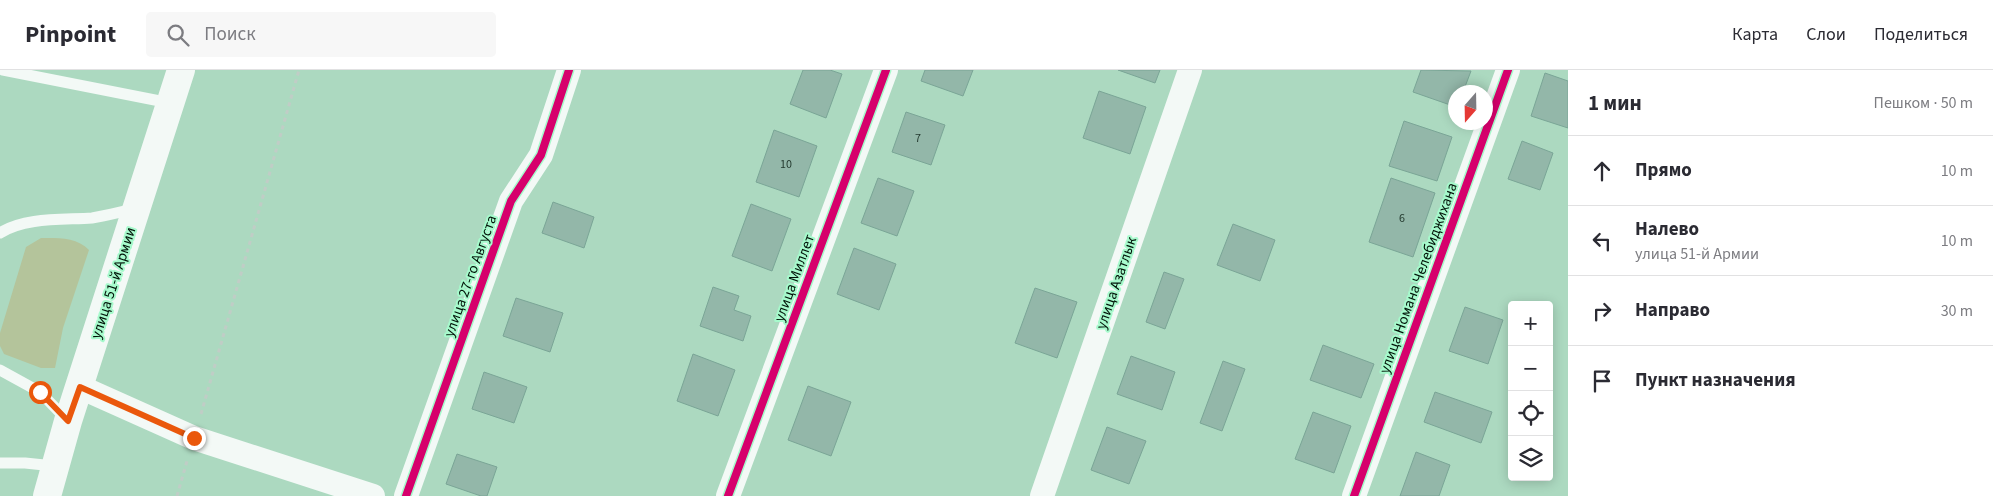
<!DOCTYPE html>
<html lang="ru">
<head>
<meta charset="utf-8">
<style>
  :root { --surface:#fff; --page:#f7f7f7; --text:#2b2b33; --muted:#7c7c81; --line:#e1e1e2 }
  body { margin:0; font-family:"Source Sans 3",sans-serif; background:var(--page); color:var(--text) }
  .controls { position:absolute; right:15px; bottom:15px; display:grid; overflow:hidden; border-radius:5px; box-shadow:0 2px 12px #0003 }
  .controls button { width:45px; height:45px; display:grid; place-items:center; padding:0; border:0; border-bottom:1px solid var(--line); background:var(--surface); color:var(--text); font:25px sans-serif }
  .compass { position:absolute; left:1448px; top:15px; width:45px; height:45px; border-radius:50%; background:var(--surface); box-shadow:0 2px 12px #0003; rotate:200deg }
  .stop { position:absolute; width:15px; height:15px; margin:-11px; border:4px solid #ea580c; border-radius:50%; background:#fff }
  .stop.end { background:#ea580c; border-color:#fff; box-shadow:0 1px 5px #0008 }
  .list { margin:0; padding:0; list-style:none }
  h2 { display:flex; justify-content:space-between; align-items:center; height:65px; margin:0; padding:0 20px; font-size:21px }
  h2 small { font-size:16px; font-weight:400; color:var(--muted) }
  .list li { display:grid; grid-template-columns:32px 1fr auto; gap:15px; align-items:center; box-sizing:border-box; height:70px; padding:0 20px; border-top:1px solid var(--line) }
  .list b { display:block; font-size:19px; white-space:nowrap }
  .list p { margin:0; font-size:16px; white-space:nowrap; color:var(--muted) }
  .list em { font-size:16px; font-style:normal; color:var(--muted) }
  .icon { flex:none; width:28px; height:28px; fill:none; stroke:currentColor; stroke-width:2; stroke-linecap:round; stroke-linejoin:round }
  .map { position:relative; flex:none; width:1568px; height:426px; overflow:hidden }
  header { display:flex; align-items:center; gap:30px; box-sizing:border-box; height:70px; padding:0 25px; background:var(--surface); border-bottom:1px solid var(--line) }
  header strong { font-size:24px }
  nav { display:flex; gap:28px; margin-inline-start:auto; font-size:18px }
  .search { width:350px; height:45px; background:var(--page); display:flex; align-items:center; gap:12px; box-sizing:border-box; padding:0 18px; border-radius:5px; color:var(--muted); font-size:19px }
  main { display:flex }
  aside { flex:1; background:var(--surface) }
  .map>svg:first-child { display:block }
</style>
</head>
<body>
<header>
<strong>Pinpoint</strong>
<div class="search"><svg class="icon" aria-label="search" viewBox="0 0 24 24"><circle cx="10" cy="10" r="6"/><path d="M15 15l6 6"/></svg>Поиск</div>
<nav><a>Карта</a><a>Слои</a><a>Поделиться</a></nav>
</header>
<main>
<div class="map">
<svg width="1568" height="426" viewBox="0 0 1568 426">
  <rect width="100%" height="100%" fill="#acd9c0"/>
  <path fill="#b4c49b" d="M41,168C58,168 77,167 89,180L63,258L55,298H41L4,284L0,276V263L26,177Z"/>
  <g fill="#93b7a9" stroke="#7aa596">
    <path d="M803,0H830L842,4L826,48L790,34Z"/>
    <path d="M925,0H973L963,26L921,11Z"/>
    <path d="M1118,0H1160L1155,13Z"/>
    <path d="M1421,0L1471,1L1463,22H1456V37L1413,22Z"/>
    <path d="M1545,3L1568,11V58L1531,46Z"/>
    <path d="M1099,21L1146,37L1130,84L1083,68Z"/>
    <path d="M906,42L945,55L931,95L892,82Z"/>
    <path d="M1404,51L1452,67L1437,111L1389,96Z"/>
    <path d="M774,60L817,76L799,127L756,112Z"/>
    <path d="M1522,71L1553,83L1540,120L1508,109Z"/>
    <path d="M878,108L914,121L897,166L861,153Z"/>
    <path d="M1391,108L1435,123L1413,187L1369,172Z"/>
    <path d="M553,132L594,147L584,178L542,163Z"/>
    <path d="M751,134L791,149L772,201L732,186Z"/>
    <path d="M1233,154L1275,170L1260,211L1217,195Z"/>
    <path d="M854,178L896,194L879,240L837,224Z"/>
    <path d="M1164,202L1184,209L1165,259L1146,252Z"/>
    <path d="M713,217L739,226L734,240L751,246L743,271L700,256Z"/>
    <path d="M1035,218L1077,232L1057,288L1015,273Z"/>
    <path d="M516,228L563,243L550,282L503,266Z"/>
    <path d="M1465,237L1503,250L1488,294L1449,281Z"/>
    <path d="M1323,275L1374,294L1361,328L1310,310Z"/>
    <path d="M693,284L735,300L718,346L677,331Z"/>
    <path d="M1131,286L1175,302L1162,340L1117,324Z"/>
    <path d="M1223,291L1245,299L1222,361L1200,353Z"/>
    <path d="M484,302L527,317L514,353L472,339Z"/>
    <path d="M808,316L851,332L831,386L788,370Z"/>
    <path d="M1435,322L1492,342L1481,373L1424,352Z"/>
    <path d="M1313,342L1351,356L1334,403L1295,389Z"/>
    <path d="M1107,357L1146,371L1129,414L1091,400Z"/>
    <path d="M1416,382L1450,395L1439,426H1400Z"/>
    <path d="M457,384L497,397L487,426H481L446,414Z"/>
  </g>
  <g fill="none" stroke-linecap="round" stroke-linejoin="round">
    <g stroke="#c0cdc6" stroke-width="3" stroke-dasharray="4 4" stroke-linecap="butt">
      <path d="M201,344L299,0"/>
      <path d="M177,426L187,391"/>
    </g>
    <g stroke="#f3f9f6" stroke-width="11">
      <path d="M3,0L170,33"/>
      <path d="M0,163C25,147 63,150 92,148C106,146 120,142 134,139"/>
      <path d="M0,300L40,322L68,351"/>
      <path d="M0,393H25L54,396"/>
    </g>
    <g stroke="#f3f9f6" stroke-width="24">
      <path d="M80,317L194,368L373,426"/>
      <path d="M406,426L511,131L541,85L569,0"/>
      <path d="M728,426L886,0"/>
      <path d="M1042,426L1190,0"/>
      <path d="M1354,426L1508,0"/>
    </g>
    <path stroke="#f3f9f6" stroke-width="28" d="M47,426L68,351L181,0"/>
    <defs>
      <g id="cycleway">
        <path d="M406,426L511,131L541,85L569,0"/>
        <path d="M728,426L886,0"/>
        <path d="M1354,426L1508,0"/>
      </g>
    </defs>
    <use href="#cycleway" stroke="#a6facc" stroke-width="11"/>
    <use href="#cycleway" stroke="#d6006c" stroke-width="8"/>
  </g>
  <g fill="none" stroke-linecap="round" stroke-linejoin="round">
    <path stroke="#ea580c" stroke-width="6" d="M40,322L68,351L80,317L194,368"/>
  </g>
  <g text-anchor="middle" stroke-width="4" stroke-linejoin="round" paint-order="stroke">
    <g font-size="12" fill="#253b30">
      <text x="918" y="72">7</text>
      <text x="786" y="98">10</text>
      <text x="1402" y="152">6</text>
    </g>
    <g font-size="15" fill="#001207" stroke="#a6facc">
      <text transform="translate(470 206) rotate(-70)" y="5">улица 27-го Августа</text>
      <text transform="translate(794 208) rotate(-70)" y="5">улица Миллет</text>
      <text transform="translate(1418 208) rotate(-70)" y="5">улица Номана Челебиджихана</text>
      <text transform="translate(113 213) rotate(-72)" y="5">улица 51-й Армии</text>
      <text transform="translate(1116 213) rotate(-71)" y="5">улица Азатлык</text>
    </g>
  </g>
</svg>
<div class="controls">
<button>+</button>
<button>−</button>
<button><svg class="icon" aria-label="locate" viewBox="0 0 24 24"><circle cx="12" cy="12" r="6"/><path d="M12 2v4M12 18v4M2 12h4M18 12h4"/></svg></button>
<button><svg class="icon" aria-label="layers" viewBox="0 0 24 24"><path d="M12 4l9 5-9 5-9-5zM3 14l9 5 9-5"/></svg></button>
</div>
<svg class="compass" viewBox="-18 -18 36 36"><path d="M0-13l5 13h-10z" fill="#e53935"/><path d="M0 13l5-13h-10z" fill="#7c7c81"/></svg>
<div class="stop" style="left:40px;top:322px"></div>
<div class="stop end" style="left:194px;top:368px"></div>
</div>
<aside>
<h2>1 мин<small>Пешком · 50 m</small></h2>
<ul class="list">
<li><svg class="icon" aria-label="ahead" viewBox="0 0 24 24"><path d="M12 20V5M6 11l6-6 6 6"/></svg><div><b>Прямо</b></div><em>10 m</em></li>
<li><svg class="icon" aria-label="left" viewBox="0 0 24 24"><path d="M17 20v-9H6M10 6l-5 5 5 5"/></svg><div><b>Налево</b><p>улица 51-й Армии</p></div><em>10 m</em></li>
<li><svg class="icon" aria-label="right" viewBox="0 0 24 24"><path d="M7 20v-9h11M14 6l5 5-5 5"/></svg><div><b>Направо</b></div><em>30 m</em></li>
<li><svg class="icon" aria-label="arrive" viewBox="0 0 24 24"><path d="M6 21V4h12l-3 4 3 4H6"/></svg><div><b>Пункт назначения</b></div></li>
</ul>
</aside>
</main>
</body>
</html>
